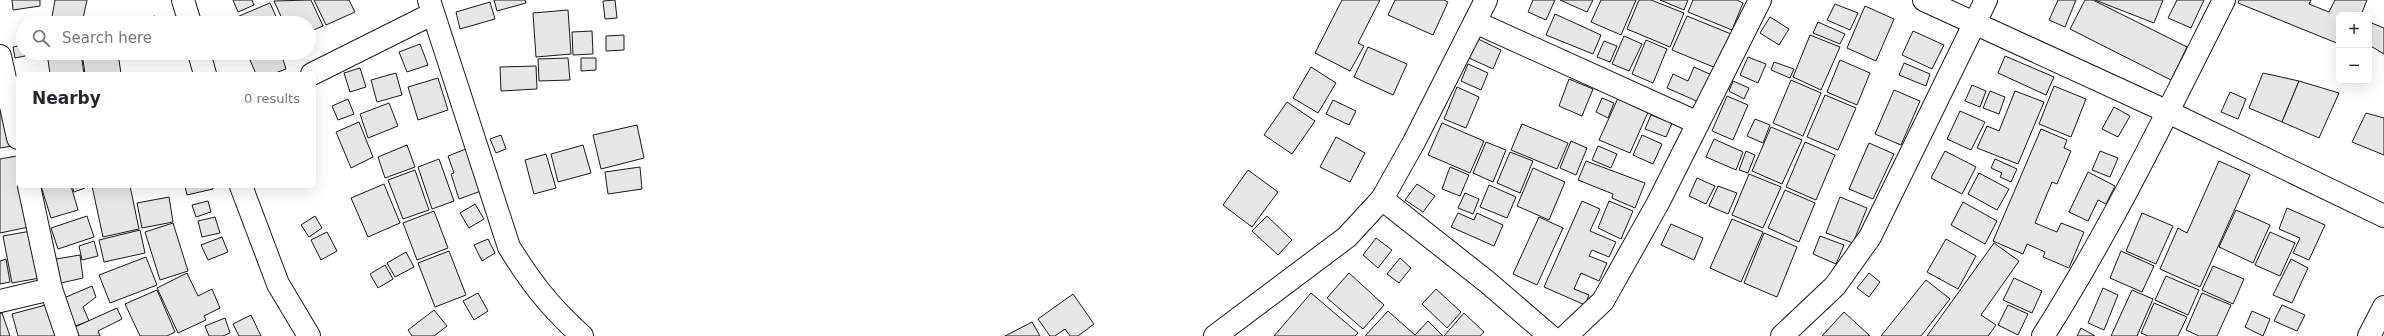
<!DOCTYPE html>
<html lang="en">
<head>
<meta charset="utf-8">
<style>
  :root { --surface:#fff; --page:#f2f2f3; --text:#1f2937; --muted:#747a83; --line:#e0e1e3 }
  body { margin:0; font-family:"DejaVu Sans",sans-serif; background:var(--page); color:var(--text) }
  .controls { position:absolute; right:12px; top:12px; display:grid; overflow:hidden; border-radius:6px; box-shadow:0 4px 16px #0002 }
  .controls button { width:36px; height:36px; display:grid; place-items:center; padding:0; border:0; border-bottom:1px solid var(--line); background:var(--surface); color:var(--text); font:20px sans-serif }
  .list { margin:0; padding:0; list-style:none }
  h2 { display:flex; justify-content:space-between; align-items:center; height:52px; margin:0; padding:0 16px; font-size:17px }
  h2 small { font-size:13px; font-weight:400; color:var(--muted) }
  .icon { flex:none; width:22px; height:22px; fill:none; stroke:currentColor; stroke-width:2; stroke-linecap:round; stroke-linejoin:round }
  .map { position:relative; flex:none; width:2384px; height:336px; overflow:hidden }
  .search { position:absolute; background:var(--surface); box-shadow:0 4px 16px #0002; left:16px; top:16px; width:300px; height:44px; display:flex; align-items:center; gap:10px; box-sizing:border-box; padding:0 14px; border-radius:22px; color:var(--muted); font-size:15px }
  .panel { position:absolute; background:var(--surface); box-shadow:0 4px 16px #0002; left:16px; top:72px; width:300px; height:116px; border-radius:6px }
  .map>svg:first-child { display:block }
</style>
</head>
<body>
<div class="map">
<svg width="2384" height="336" viewBox="0 0 2384 336">
  <rect width="100%" height="100%" fill="#fff"/>
  <g fill="#e6e6e6" stroke="#1a1a1a">
    <path d="M12,0H40V6L13,10Z"/>
    <path d="M55,0H87L82,23H51Z"/>
    <path d="M233,0H252L254,5L238,12Z"/>
    <path d="M311,0L323,26L309,32V23H284L274,1Z"/>
    <path d="M314,0H349L355,12L326,25Z"/>
    <path d="M494,0H525L526,3L497,11Z"/>
    <path d="M615,0L617,18L605,19L603,1Z"/>
    <path d="M1342,0H1380L1358,43L1364,46L1350,71L1315,53Z"/>
    <path d="M1395,0H1444L1448,2L1433,35L1388,15Z"/>
    <path d="M1533,0H1555L1546,20L1528,12Z"/>
    <path d="M1560,0H1593L1587,12Z"/>
    <path d="M1601,0H1636L1621,35L1591,22Z"/>
    <path d="M1639,0H1651L1684,13L1670,47L1627,29Z"/>
    <path d="M1660,0H1688L1684,10Z"/>
    <path d="M1693,0H1737L1743,3L1732,30L1688,12Z"/>
    <path d="M2058,0H2076L2065,27L2049,20Z"/>
    <path d="M2085,0H2093L2187,47L2171,80L2070,29Z"/>
    <path d="M2095,0H2163L2154,23Z"/>
    <path d="M2177,0H2204L2191,28L2168,18Z"/>
    <path d="M2239,0H2311L2309,4L2329,12L2335,0H2367L2361,15H2339V44L2238,3Z"/>
    <path d="M490,2L495,19L460,29L456,12Z"/>
    <path d="M270,3L279,23H234L232,19Z"/>
    <path d="M1835,4L1858,13L1850,30L1827,20Z"/>
    <path d="M1865,6L1894,19L1876,61L1847,48Z"/>
    <path d="M568,10L571,54L536,57L533,13Z"/>
    <path d="M1555,14L1601,35L1593,54L1546,35Z"/>
    <path d="M155,16L157,23H146L145,19Z"/>
    <path d="M1687,16L1731,34L1716,68L1672,50Z"/>
    <path d="M1770,17L1789,29L1779,45L1760,33Z"/>
    <path d="M1818,22L1845,34L1840,44L1813,33Z"/>
    <path d="M2369,22L2384,28V54L2369,45Z"/>
    <path d="M592,31L593,54L573,55L572,32Z"/>
    <path d="M1913,31L1944,45L1932,69L1902,55Z"/>
    <path d="M624,35V50L606,51V36Z"/>
    <path d="M1810,35L1840,47L1821,90L1793,77Z"/>
    <path d="M1624,36L1642,44L1629,71L1612,64Z"/>
    <path d="M1478,39L1501,50L1493,69L1469,58Z"/>
    <path d="M1646,40L1667,49L1653,83L1632,74Z"/>
    <path d="M1604,41L1617,46L1610,62L1597,57Z"/>
    <path d="M420,44L428,65L407,72L399,52Z"/>
    <path d="M23,45L25,56L15,58L13,47Z"/>
    <path d="M1368,47L1407,64L1393,95L1354,77Z"/>
    <path d="M47,53H81L84,74H50Z"/>
    <path d="M82,53H118L121,74H85Z"/>
    <path d="M268,53H281L286,69L273,74H256L250,60Z"/>
    <path d="M2005,56L2054,77L2046,95L1998,73Z"/>
    <path d="M1748,57L1766,64L1758,83L1740,75Z"/>
    <path d="M568,58L570,80L539,81L538,59Z"/>
    <path d="M581,58H596V70L581,71Z"/>
    <path d="M1840,60L1870,73L1857,105L1827,92Z"/>
    <path d="M1774,62L1794,69L1790,78L1771,70Z"/>
    <path d="M1904,63L1930,74L1926,86L1899,75Z"/>
    <path d="M1468,64L1488,73L1481,90L1461,81Z"/>
    <path d="M536,66L537,89L501,91L500,67Z"/>
    <path d="M1311,67L1336,83L1318,113L1293,98Z"/>
    <path d="M1694,67L1714,76L1701,103L1667,88L1673,74L1688,81Z"/>
    <path d="M360,68L366,87L350,92L344,73Z"/>
    <path d="M396,73L402,95L377,102L371,80Z"/>
    <path d="M2263,73L2299,81L2282,122L2249,108Z"/>
    <path d="M438,78L448,110L418,120L408,87Z"/>
    <path d="M1569,79L1593,89L1582,116L1559,106Z"/>
    <path d="M1791,80L1821,93L1803,136L1773,123Z"/>
    <path d="M1733,81L1749,88L1744,99L1729,91Z"/>
    <path d="M2299,81L2339,93L2319,138L2282,122Z"/>
    <path d="M1972,85L1986,91L1980,107L1965,101Z"/>
    <path d="M2054,86L2086,99L2071,137L2039,124Z"/>
    <path d="M1457,87L1479,97L1466,128L1444,119Z"/>
    <path d="M1894,90L1920,101L1901,145L1875,134Z"/>
    <path d="M1990,91L2005,97L1999,114L1983,108Z"/>
    <path d="M2015,91L2044,102L2018,164L1977,148L1987,126L1999,131Z"/>
    <path d="M2230,92L2246,99L2238,119L2221,112Z"/>
    <path d="M1825,95L1856,108L1838,150L1807,137Z"/>
    <path d="M1727,96L1748,105L1733,140L1712,131Z"/>
    <path d="M1602,98L1614,103L1608,118L1596,112Z"/>
    <path d="M1618,98L1648,112L1630,153L1599,140Z"/>
    <path d="M348,99L354,114L338,120L332,106Z"/>
    <path d="M1333,100L1356,111L1349,125L1326,114Z"/>
    <path d="M1287,102L1315,121L1292,154L1264,135Z"/>
    <path d="M389,103L398,126L368,138L360,114Z"/>
    <path d="M2114,107L2130,116L2118,137L2102,129Z"/>
    <path d="M1960,111L1985,122L1971,150L1947,139Z"/>
    <path d="M8,112L13,146L0,148V113Z"/>
    <path d="M2366,113L2384,118V155L2352,142Z"/>
    <path d="M1651,115L1672,123L1666,137L1645,129Z"/>
    <path d="M1755,119L1770,125L1763,143L1747,136Z"/>
    <path d="M359,122L373,157L351,168L336,132Z"/>
    <path d="M1442,123L1484,141L1470,173L1428,155Z"/>
    <path d="M1522,124L1568,143L1557,169L1511,150Z"/>
    <path d="M637,125L644,158L601,169L593,135Z"/>
    <path d="M1771,127L1802,140L1782,184L1752,171Z"/>
    <path d="M2041,129L2067,140L2064,148L2071,151L2057,184L2052,182L2035,223L2057,232L2061,223L2084,232L2069,268L2043,257L2045,252L2027,244L2023,254L1993,241Z"/>
    <path d="M501,135L506,149L496,153L490,139Z"/>
    <path d="M1642,135L1662,144L1653,164L1633,155Z"/>
    <path d="M1336,137L1365,153L1350,182L1320,167Z"/>
    <path d="M1714,139L1743,152L1736,170L1706,157Z"/>
    <path d="M1571,141L1587,148L1576,175L1560,168Z"/>
    <path d="M1486,142L1506,150L1493,182L1473,173Z"/>
    <path d="M1805,142L1835,155L1816,200L1786,187Z"/>
    <path d="M1869,143L1894,154L1873,199L1849,189Z"/>
    <path d="M407,145L415,167L385,178L378,157Z"/>
    <path d="M583,145L591,173L558,182L551,154Z"/>
    <path d="M1598,146L1617,154L1611,168L1592,160Z"/>
    <path d="M466,149L481,191L459,199L451,174L454,173L448,156Z"/>
    <path d="M1746,151L1755,155L1748,173L1739,170Z"/>
    <path d="M1945,151L1976,167L1962,194L1931,178Z"/>
    <path d="M2100,151L2118,158L2110,177L2092,170Z"/>
    <path d="M1510,152L1533,161L1520,193L1497,183Z"/>
    <path d="M546,154L556,188L534,194L525,160Z"/>
    <path d="M17,156L18,186H22L29,227L0,233V159Z"/>
    <path d="M439,159L454,201L432,209L418,167Z"/>
    <path d="M1995,159L2017,169L2011,182L2000,177L2002,173L1991,168Z"/>
    <path d="M1586,161L1645,183L1635,208L1612,198L1613,194L1578,180Z"/>
    <path d="M2219,161L2250,175L2200,287L2160,269L2178,228L2187,233Z"/>
    <path d="M640,167L642,189L608,194L605,172Z"/>
    <path d="M1450,167L1469,175L1460,196L1442,189Z"/>
    <path d="M1533,168L1565,182L1549,220L1517,206Z"/>
    <path d="M415,170L429,210L403,219L388,180Z"/>
    <path d="M1248,170L1278,192L1252,227L1223,205Z"/>
    <path d="M2088,172L2115,186L2106,204L2098,200L2088,221L2069,212Z"/>
    <path d="M1979,173L2009,189L1997,210L1968,194Z"/>
    <path d="M1749,174L1781,187L1763,228L1732,215Z"/>
    <path d="M1697,178L1715,186L1706,204L1689,196Z"/>
    <path d="M384,184L400,223L368,237L351,198Z"/>
    <path d="M1417,184L1435,196L1423,212L1405,200Z"/>
    <path d="M1489,185L1516,197L1507,218L1480,207Z"/>
    <path d="M41,186H71L78,210L51,218Z"/>
    <path d="M72,186H84L85,188L74,192Z"/>
    <path d="M92,186H130L139,229L103,237Z"/>
    <path d="M185,186H212L213,189L187,195Z"/>
    <path d="M1718,186L1737,193L1728,214L1709,206Z"/>
    <path d="M1785,190L1815,203L1799,242L1768,228Z"/>
    <path d="M1465,193L1479,199L1473,214L1458,208Z"/>
    <path d="M169,197L173,222L142,228L137,203Z"/>
    <path d="M1840,197L1867,208L1853,243L1826,233Z"/>
    <path d="M208,201L211,212L196,217L192,205Z"/>
    <path d="M1582,201L1600,209L1590,231L1616,242L1609,257L1592,250L1589,256L1607,263L1599,281L1581,273L1574,289L1589,295L1585,305L1544,287Z"/>
    <path d="M1609,201L1633,211L1621,239L1598,228Z"/>
    <path d="M1963,202L1997,221L1985,244L1951,225Z"/>
    <path d="M475,204L484,219L469,228L460,213Z"/>
    <path d="M2287,208L2325,225L2309,260L2293,253L2300,238L2279,229Z"/>
    <path d="M2236,210L2270,225L2253,263L2219,247Z"/>
    <path d="M434,211L448,248L417,260L403,223Z"/>
    <path d="M1458,213L1474,220L1477,213L1503,225L1494,246L1451,227Z"/>
    <path d="M2142,213L2173,226L2156,264L2126,251Z"/>
    <path d="M87,216L94,237L58,249L51,228Z"/>
    <path d="M315,216L322,228L309,237L301,225Z"/>
    <path d="M1267,216L1292,240L1278,255L1252,231Z"/>
    <path d="M215,217L220,233L202,237L198,221Z"/>
    <path d="M1539,217L1563,228L1537,285L1513,274Z"/>
    <path d="M1732,219L1763,232L1741,282L1710,268Z"/>
    <path d="M173,223L188,271L160,280L145,232Z"/>
    <path d="M1671,224L1703,238L1694,260L1661,245Z"/>
    <path d="M140,230L145,253L104,262L99,240Z"/>
    <path d="M31,231L40,278L12,283L3,236Z"/>
    <path d="M327,232L337,251L321,260L311,240Z"/>
    <path d="M2270,232L2295,243L2280,276L2255,265Z"/>
    <path d="M1764,233L1797,247L1777,297L1744,283Z"/>
    <path d="M1820,236L1844,245L1836,264L1813,254Z"/>
    <path d="M222,237L228,252L208,260L201,245Z"/>
    <path d="M1376,238L1392,250L1378,268L1363,255Z"/>
    <path d="M488,239L495,253L482,261L474,245Z"/>
    <path d="M1946,239L1976,256L1958,289L1927,272Z"/>
    <path d="M94,241L98,256L82,260L79,246Z"/>
    <path d="M1994,243L2019,261L1981,315L1996,325L1988,336H1927Z"/>
    <path d="M449,251L466,295L435,307L418,263Z"/>
    <path d="M2121,251L2154,266L2142,292L2110,278Z"/>
    <path d="M406,252L414,267L395,277L387,263Z"/>
    <path d="M80,255L83,278L61,283L56,259Z"/>
    <path d="M146,257L157,285L110,303L99,275Z"/>
    <path d="M1400,258L1411,268L1399,283L1387,274Z"/>
    <path d="M6,259L10,282L0,284V261Z"/>
    <path d="M2291,259L2308,268L2292,303L2273,295Z"/>
    <path d="M385,265L393,279L378,288L370,274Z"/>
    <path d="M2213,266L2244,279L2233,304L2202,290Z"/>
    <path d="M187,273L198,296L212,289L220,308L204,316L206,320L178,333L157,288Z"/>
    <path d="M1349,273L1384,305L1363,329L1327,298Z"/>
    <path d="M1869,273L1880,282L1869,297L1857,288Z"/>
    <path d="M2166,276L2199,290L2188,315L2155,300Z"/>
    <path d="M2014,278L2042,291L2032,313L2003,300Z"/>
    <path d="M1926,280L1950,299L1921,336H1881Z"/>
    <path d="M92,286L96,297L83,307L89,321L75,326L64,298Z"/>
    <path d="M2103,288L2118,295L2104,330L2088,323Z"/>
    <path d="M1436,289L1461,312L1447,328L1422,304Z"/>
    <path d="M157,290L175,332L167,336H140L125,304Z"/>
    <path d="M2132,290L2153,299L2137,336H2111Z"/>
    <path d="M478,293L488,311L474,320L463,301Z"/>
    <path d="M1311,293L1358,333L1355,336H1274Z"/>
    <path d="M2202,293L2231,305L2217,336H2199L2186,330Z"/>
    <path d="M1073,294L1094,324L1078,336H1070L1065,329L1055,336H1050L1038,319Z"/>
    <path d="M53,303L58,336H18L12,314Z"/>
    <path d="M2154,303L2187,317L2178,336H2148L2141,333Z"/>
    <path d="M2008,305L2028,314L2018,335L1998,325Z"/>
    <path d="M2282,305L2305,315L2297,331L2274,321Z"/>
    <path d="M117,308L122,319L98,331L100,336H79L75,327Z"/>
    <path d="M434,310L447,326L434,336H412L408,330Z"/>
    <path d="M1388,311L1415,335L1428,321L1443,336H1365Z"/>
    <path d="M2252,311L2270,319L2263,336L2245,327Z"/>
    <path d="M1844,312L1870,336H1822Z"/>
    <path d="M0,313H2L10,336H0Z"/>
    <path d="M1464,313L1484,332L1480,336H1444Z"/>
    <path d="M251,315L261,336H239L233,324Z"/>
    <path d="M225,318L230,333L223,336H209L205,326Z"/>
    <path d="M1032,322L1040,336H1005Z"/>
    <path d="M2081,328L2095,336H2077Z"/>
  </g>
  <g fill="none" stroke-linecap="round" stroke-linejoin="round">
    <defs>
      <g id="minor">
        <path d="M183,0L190,23"/>
        <path d="M429,0L509,247C532,284 550,307 582,336"/>
        <path d="M1924,0L2168,112L2384,216"/>
        <path d="M1475,22L1698,123"/>
        <path d="M199,53L205,74"/>
        <path d="M0,56L18,138"/>
        <path d="M312,74L432,14"/>
        <path d="M29,186L51,289L67,336"/>
        <path d="M241,186L278,284L309,336"/>
        <path d="M1382,199L1486,281L1550,336"/>
        <path d="M0,301L51,289"/>
        <path d="M1215,336L1347,237L1382,199L1414,142L1486,0"/>
        <path d="M1566,336L1603,301L1658,203L1760,0"/>
        <path d="M1782,336L1835,286L1870,237L1986,0"/>
        <path d="M2043,336C2111,229 2167,113 2224,0"/>
        <path d="M2369,336L2384,307"/>
      </g>
    </defs>
    <use href="#minor" stroke="#1a1a1a" stroke-width="24"/>
    <use href="#minor" stroke="#fff" stroke-width="22"/>
  </g>
</svg>
<div class="controls">
<button>+</button>
<button>−</button>
</div>
<div class="search"><svg class="icon" aria-label="search" viewBox="0 0 24 24"><circle cx="10" cy="10" r="6"/><path d="M15 15l6 6"/></svg>Search here</div>
<section class="panel">
<h2>Nearby<small>0 results</small></h2>
<ul class="list">
</ul>
</section>
</div>
</body>
</html>
